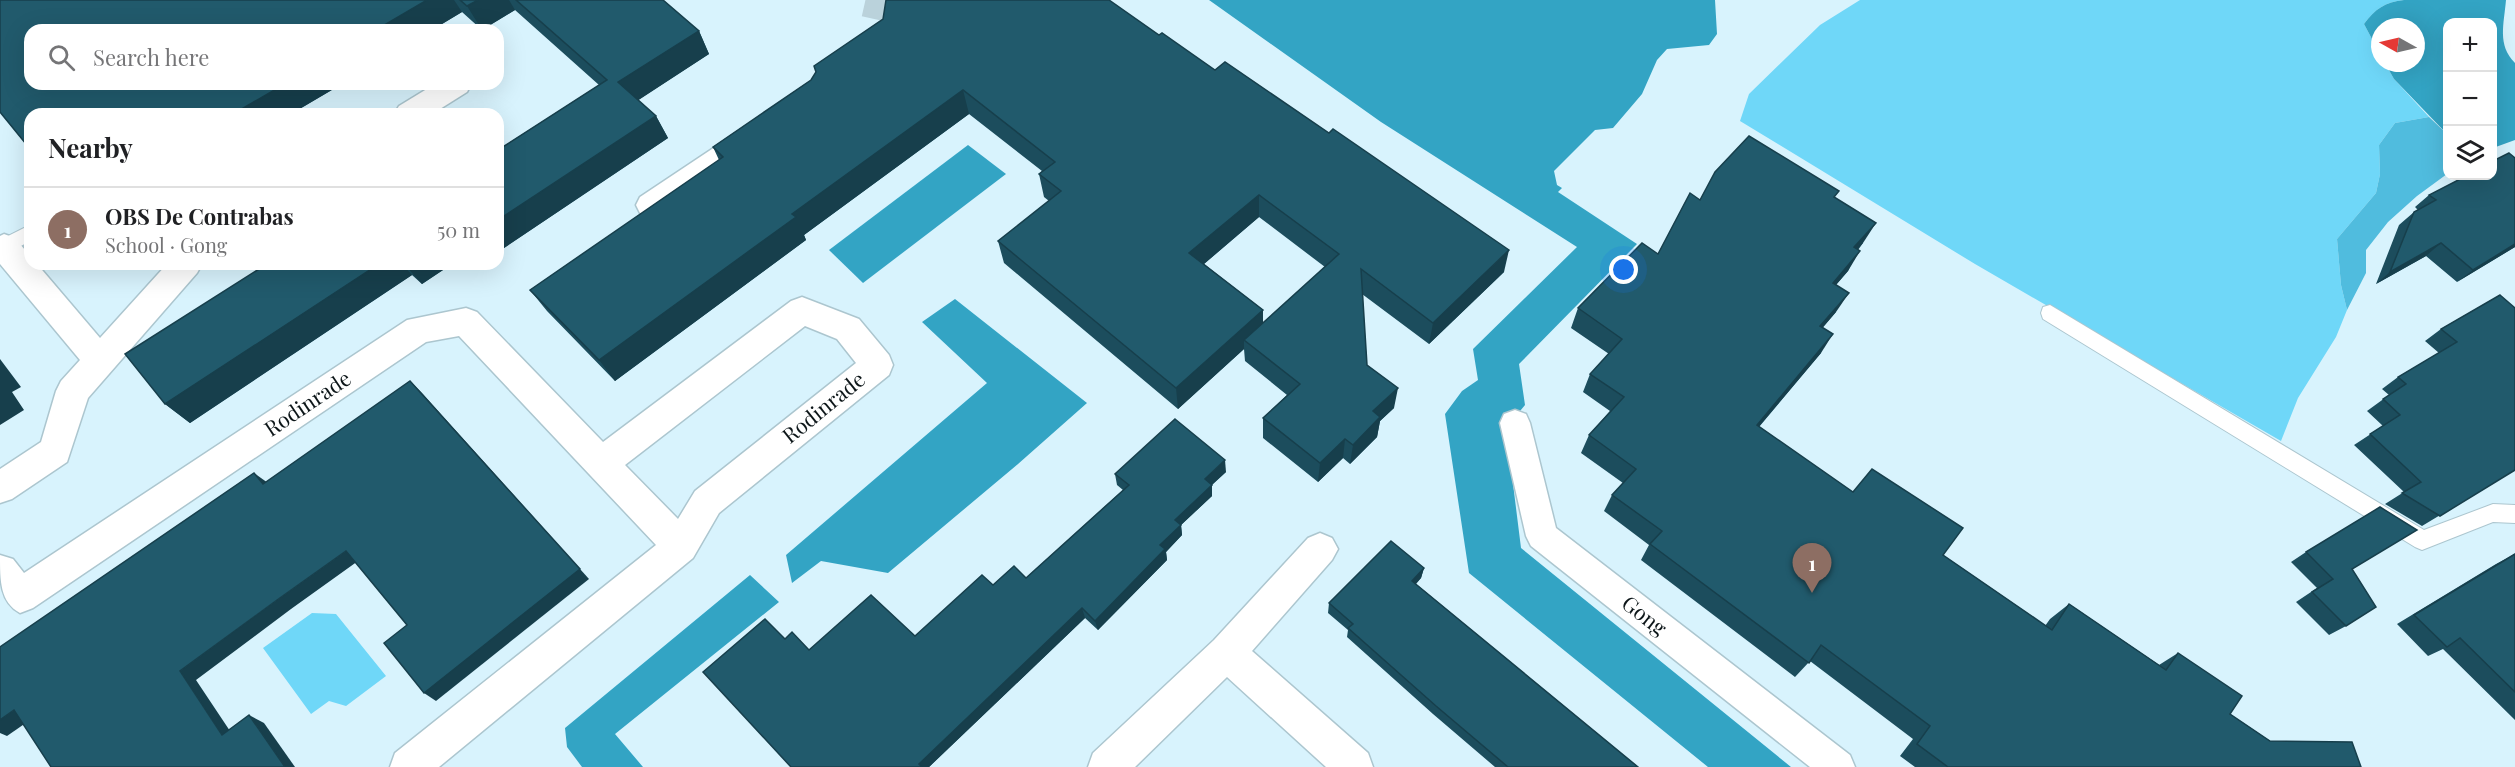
<!DOCTYPE html>
<html lang="en">
<head>
<meta charset="utf-8">
<style>
  :root { --surface:#fff; --page:#f6f6f6; --text:#202124; --muted:#757577; --line:#e0e0e0; --accent:#0b8043 }
  body { margin:0; font-family:"Playfair Display",serif; background:var(--page); color:var(--text) }
  .controls { position:absolute; right:18px; top:18px; display:grid; overflow:hidden; border-radius:12px; box-shadow:0 6px 24px #0002 }
  .controls button { width:54px; height:54px; display:grid; place-items:center; padding:0; border:0; border-bottom:2px solid var(--line); background:var(--surface); color:var(--text); font:30px sans-serif }
  .compass { position:absolute; left:2371px; top:18px; width:54px; height:54px; border-radius:50%; background:var(--surface); box-shadow:0 6px 24px #0002; rotate:278deg }
  .you { position:absolute; left:1624px; top:270px; width:21px; height:21px; margin:-15px; border:4px solid #fff; border-radius:50%; background:#1a73e8; box-shadow:0 0 0 9px #1a73e833 }
  .badge { display:grid; place-items:center; width:39px; height:39px; border-radius:50%; background:var(--accent); color:#fff; font-size:20px; font-weight:700 }
  .pin { position:absolute; translate:-50% -50px; filter:drop-shadow(0 2px 3px #0008) }
  .pin::after { content:''; position:absolute; top:32px; width:21px; height:18px; background:inherit; clip-path:polygon(0 0,100% 0,50% 100%) }
  .list { margin:0; padding:0; list-style:none }
  h2 { display:flex; justify-content:space-between; align-items:center; height:78px; margin:0; padding:0 24px; font-size:26px }
  h2 small { font-size:20px; font-weight:400; color:var(--muted) }
  .list li { display:grid; grid-template-columns:39px 1fr auto; gap:18px; align-items:center; box-sizing:border-box; height:84px; padding:0 24px; border-top:2px solid var(--line) }
  .list b { display:block; font-size:22px; white-space:nowrap }
  .list p { margin:0; font-size:20px; white-space:nowrap; color:var(--muted) }
  .list em { font-size:20px; font-style:normal; color:var(--muted) }
  .icon { flex:none; width:33px; height:33px; fill:none; stroke:currentColor; stroke-width:2; stroke-linecap:round; stroke-linejoin:round }
  .map { position:relative; flex:none; width:2515px; height:767px; overflow:hidden }
  .search { position:absolute; background:var(--surface); box-shadow:0 6px 24px #0002; left:24px; top:24px; width:480px; height:66px; display:flex; align-items:center; gap:15px; box-sizing:border-box; padding:0 21px; border-radius:18px; color:var(--muted); font-size:22px }
  .panel { position:absolute; background:var(--surface); box-shadow:0 6px 24px #0002; left:24px; top:108px; width:480px; height:162px; border-radius:18px }
  .map>svg:first-child { display:block }
</style>
</head>
<body>
<div class="map">
<svg width="2515" height="767" viewBox="0 0 2515 767">
  <rect width="100%" height="100%" fill="#d8f3fd"/>
  <g fill="#6fd7f8">
    <path d="M1860,0H2404C2385,2 2375,9 2364,24L2380,54V63H2385L2394,79L2429,117L2395,123L2379,145L2380,174L2376,193L2337,239L2341,285L2347,310L2336,337L2298,398L2281,441L1975,264L1740,121L1749,94L1820,25Z"/>
    <path d="M312,613L336,614L386,676L346,706L329,701L311,714L263,648Z"/>
  </g>
  <path fill="#50bcde" d="M2429,117L2447,134V174L2417,196L2388,222L2366,250V273L2347,310L2341,285L2337,239L2376,193L2380,174L2379,145L2395,123Z"/>
  <g fill="#33a4c4">
    <path d="M1209,0H1715L1717,34L1709,45L1667,49L1657,60L1642,94L1613,128L1595,130L1554,171L1557,185L1562,188L1558,192L1637,244L1519,364L1525,405L1506,428L1521,548L1791,767H1708L1469,573L1445,414L1462,391L1478,380L1473,349L1577,247L1381,122Z"/>
    <path d="M2404,0H2506C2504,24 2497,45 2515,63V140L2493,148L2492,22H2448L2447,134L2394,79L2385,63H2416V27H2380V54L2364,24C2375,9 2385,2 2404,0Z"/>
    <path d="M968,145L1006,174L863,283L829,250Z"/>
    <path d="M955,299L1087,403L1018,464L888,573L821,561L792,583L786,555L987,383L922,322Z"/>
    <path d="M750,575L779,602L615,734L643,767H582L567,747L565,728Z"/>
  </g>
  <g fill="none" stroke-linecap="round" stroke-linejoin="round">
    <path stroke="#bad2db" stroke-width="29" stroke-dasharray="29 15" stroke-linecap="butt" d="M865,2L896,9L919,26"/>
    <defs>
      <g id="service">
        <path d="M30,225V241L10,252L0,253V240Z"/>
        <path d="M2050,305L2424,530L2493,504L2515,505V523L2493,522L2422,550L2415,547L2043,319L2041,313L2043,307Z"/>
      </g>
      <g id="pedestrian">
        <path d="M751,126L760,129L764,136L760,143L660,213L650,216L640,213L636,205L640,197L742,129Z"/>
        <path d="M1515,410L1526,414L1530,423L1556,528L1850,755L1855,767H1810L1531,546L1526,536L1500,423L1504,414Z"/>
      </g>
      <g id="minor">
        <path d="M435,84H471L467,92L432,114H394L399,106Z"/>
        <path d="M4,234L15,238L30,256V264H37L100,338L167,264H202L197,273L88,398L67,462L12,499L0,503V469L41,442L56,391L61,381L80,360L0,264V236Z"/>
        <path d="M802,297L859,319L889,355L893,365L889,375L719,513L693,558L439,767H390L395,753L656,545L459,336L426,342L33,608L20,613C0,602 0,581 0,555L13,559L24,573L407,320L466,308L477,312L603,442L791,301ZM805,326L837,339L856,363L695,491L678,519L625,465Z"/>
        <path d="M1320,533L1332,538L1338,549L1332,560L1252,651L1368,753L1373,767H1326L1227,677L1135,767H1088L1093,753L1214,640L1308,538Z"/>
      </g>
    </defs>
    <use href="#service" stroke="#acc6cf" stroke-width="2"/>
    <use href="#pedestrian" stroke="#acc6cf" stroke-width="3"/>
    <use href="#minor" stroke="#acc6cf" stroke-width="3"/>
    <use href="#service" fill="#fff" fill-rule="evenodd"/>
    <use href="#pedestrian" fill="#fff" fill-rule="evenodd"/>
    <use href="#minor" fill="#fff" fill-rule="evenodd"/>
  </g>
  <g fill="#1c4d5d" fill-rule="evenodd">
    <path d="M0,0H663L699,31L709,54L638,100L656,116L668,138L498,252V150L599,85L515,10L482,30L462,12L432,30H30V84H342L291,114H30V149L0,112Z"/>
    <path d="M883,19L1504,272L1429,344L1362,294L1367,365L1394,408L1380,421L1377,437L1350,464L1343,458L1318,482L1263,438V418L1287,395L1245,361L1244,349L1178,409L1004,263L998,241L1049,201L1044,197L1039,174L1042,171L969,114L804,235L806,240L615,381L547,311L530,290L719,160L713,147L811,80ZM1259,217L1325,267L1263,323V310L1204,264Z"/>
    <path d="M2515,158V247L2457,282L2426,256L2376,284L2399,225L2414,212L2418,210L2415,207L2429,195Z"/>
    <path d="M1835,198L1863,243L1858,250L1848,271L1836,285V312L1823,327L1821,353L1759,427L2045,626L2050,619L2069,604L2159,665L2178,653L2230,714L2270,741L2361,767H1915L1900,756L1913,739L1810,661L1795,677L1641,560L1649,545L1604,511L1612,495L1623,483L1581,453L1589,435L1610,411L1583,392L1590,374L1609,354L1571,328L1578,308L1658,254Z"/>
    <path d="M267,264H452L422,284L412,275L190,423L165,404Z"/>
    <path d="M2500,295L2515,470L2422,526L2385,504L2404,492L2354,445L2383,426L2367,411L2389,395L2382,389L2398,377L2439,353L2425,341L2441,329Z"/>
    <path d="M1226,472L1212,485V496L1181,525L1182,535L1166,552L1167,560L1098,630L1085,618L929,767L785,639L809,650L915,636L993,585L1026,578L1123,490L1117,485L1115,474Z"/>
    <path d="M2306,552L2352,569L2346,626L2329,635L2296,602L2317,588L2291,562Z"/>
    <path d="M2515,554V720L2443,649L2428,656L2397,624L2496,564Z"/>
    <path d="M1424,568L1421,578L1416,584L1638,767H1495L1433,714L1347,637L1348,630L1328,613L1329,603Z"/>
  </g>
  <g fill="#173f4c">
    <path d="M427,0H454L462,12L432,30H376Z"/>
    <path d="M478,0H509L515,10L482,30L467,6Z"/>
    <path d="M699,31L709,54L631,105L618,82Z"/>
    <path d="M285,84H342L291,114H233Z"/>
    <path d="M963,90L969,114L804,235L806,240L615,381L599,360L792,214Z"/>
    <path d="M656,116L668,138L498,252V220Z"/>
    <path d="M1259,195V217L1191,275L1189,253Z"/>
    <path d="M1876,223L1863,243L1842,267L1854,247Z"/>
    <path d="M2441,243L2426,256L2376,284L2390,272Z"/>
    <path d="M2515,244V247L2457,282L2473,270Z"/>
    <path d="M1509,250L1504,272L1429,344L1433,323Z"/>
    <path d="M1860,251L1848,271L1821,302L1833,283Z"/>
    <path d="M379,264H402L412,275L190,423L165,404Z"/>
    <path d="M404,264H452L422,284Z"/>
    <path d="M470,264H481L474,269Z"/>
    <path d="M1849,293L1836,312L1808,345L1820,326Z"/>
    <path d="M1263,310V332L1244,340V349L1178,409L1176,388Z"/>
    <path d="M1833,334L1821,353L1745,443L1757,425Z"/>
    <path d="M0,359L21,387L12,392L24,410L0,425Z"/>
    <path d="M410,381L422,393L589,579L436,701L424,693Z"/>
    <path d="M1398,388L1394,408L1380,421L1377,437L1350,464L1353,445L1373,411Z"/>
    <path d="M1345,439L1343,458L1318,482L1320,463Z"/>
    <path d="M1225,460L1226,472L1206,490L1205,479Z"/>
    <path d="M254,473L268,483L263,484Z"/>
    <path d="M1212,485V496L1181,525L1182,535L1166,552L1167,560L1098,630L1095,621L1160,545L1175,520Z"/>
    <path d="M346,551L358,561L291,609L196,680L238,743L222,735L180,671L277,600Z"/>
    <path d="M1424,568L1421,578L1409,591L1412,581Z"/>
    <path d="M1082,608L1085,618L929,767H921L919,764Z"/>
    <path d="M14,710L33,718L7,736L0,733V720Z"/>
    <path d="M249,715L264,723L295,767H285Z"/>
  </g>
  <g fill="#215a6c" stroke="#173f4c" stroke-width="1.5">
    <path d="M0,0H427L376,30H30V84H285L233,114H30V149L0,112Z"/>
    <path d="M460,0H478L467,6Z"/>
    <path d="M516,0H663L699,31L618,82L656,116L498,220V150L607,80Z"/>
    <path d="M886,0H1109L1159,35L1162,33L1215,70L1225,62L1329,133L1333,129L1509,250L1433,323L1361,269L1367,365L1398,388L1373,411L1380,417L1353,445L1345,439L1320,463L1263,418L1300,384L1244,340L1339,254L1259,195L1189,253L1263,310L1176,388L998,241L1061,191L1039,174L1055,162L963,90L792,214L796,217L599,360L530,290L723,157L713,147L811,80L816,72L814,66L883,19Z"/>
    <path d="M1749,136L1839,191L1834,197L1876,223L1854,247L1860,251L1833,283L1849,293L1820,326L1833,334L1757,425L1853,492L1872,469L1963,528L1943,555L2052,630L2069,604L2166,670L2178,653L2242,696L2230,714L2270,741L2352,742L2361,767H1948L1917,744L1930,726L1821,645L1809,663L1650,544L1662,531L1612,495L1636,469L1589,435L1624,397L1590,374L1622,339L1578,308L1642,243L1658,254L1690,193L1700,200L1715,172Z"/>
    <path d="M2509,153L2515,158V244L2473,270L2441,243L2390,272L2414,212L2436,200L2429,195L2466,176H2493V161Z"/>
    <path d="M267,264H379L165,404L125,354Z"/>
    <path d="M2500,295L2515,308V470L2440,516L2402,493L2421,482L2370,434L2400,415L2383,399L2406,384L2398,377L2457,342L2441,329Z"/>
    <path d="M410,381L580,569L424,693L384,643L407,625L346,551L277,600L180,671L222,735L249,715L285,767H51L14,710L0,720V647L254,473L263,484Z"/>
    <path d="M1175,419L1225,460L1205,479L1212,485L1175,520L1181,525L1160,545L1165,549L1095,621L1082,608L919,764L922,767H791L703,672L765,619L785,639L792,632L809,650L871,595L915,636L982,575L993,585L1014,566L1026,578L1129,485L1115,474Z"/>
    <path d="M2380,507L2417,530L2352,569L2376,607L2346,626L2312,592L2333,579L2306,552Z"/>
    <path d="M1391,541L1424,568L1412,581L1638,767H1508L1436,706L1348,628L1353,624L1329,603Z"/>
    <path d="M2515,554V692L2460,638L2447,647L2414,615Z"/>
  </g>
  <g text-anchor="middle" stroke-width="6" stroke-linejoin="round" paint-order="stroke">
    <g font-size="21" fill="#0d1619" stroke="#fff">
      <text transform="translate(308 404) rotate(-34)" y="7">Rodinrade</text>
      <text transform="translate(824 408) rotate(-39)" y="7">Rodinrade</text>
      <text transform="translate(1644 616) rotate(38)" y="7">Gong</text>
    </g>
  </g>
</svg>
<div class="controls">
<button>+</button>
<button>−</button>
<button><svg class="icon" aria-label="layers" viewBox="0 0 24 24"><path d="M12 4l9 5-9 5-9-5zM3 14l9 5 9-5"/></svg></button>
</div>
<svg class="compass" viewBox="-18 -18 36 36"><path d="M0-13l5 13h-10z" fill="#e53935"/><path d="M0 13l5-13h-10z" fill="#757577"/></svg>
<div class="you"></div>
<div class="pin badge" style="left:1812px;top:593px;background:#8d6e63">1</div>
<div class="search"><svg class="icon" aria-label="search" viewBox="0 0 24 24"><circle cx="10" cy="10" r="6"/><path d="M15 15l6 6"/></svg>Search here</div>
<section class="panel">
<h2>Nearby<small></small></h2>
<ul class="list">
<li><span class="badge" style="background:#8d6e63">1</span><div><b>OBS De Contrabas</b><p>School · Gong</p></div><em>50 m</em></li>
</ul>
</section>
</div>
</body>
</html>
